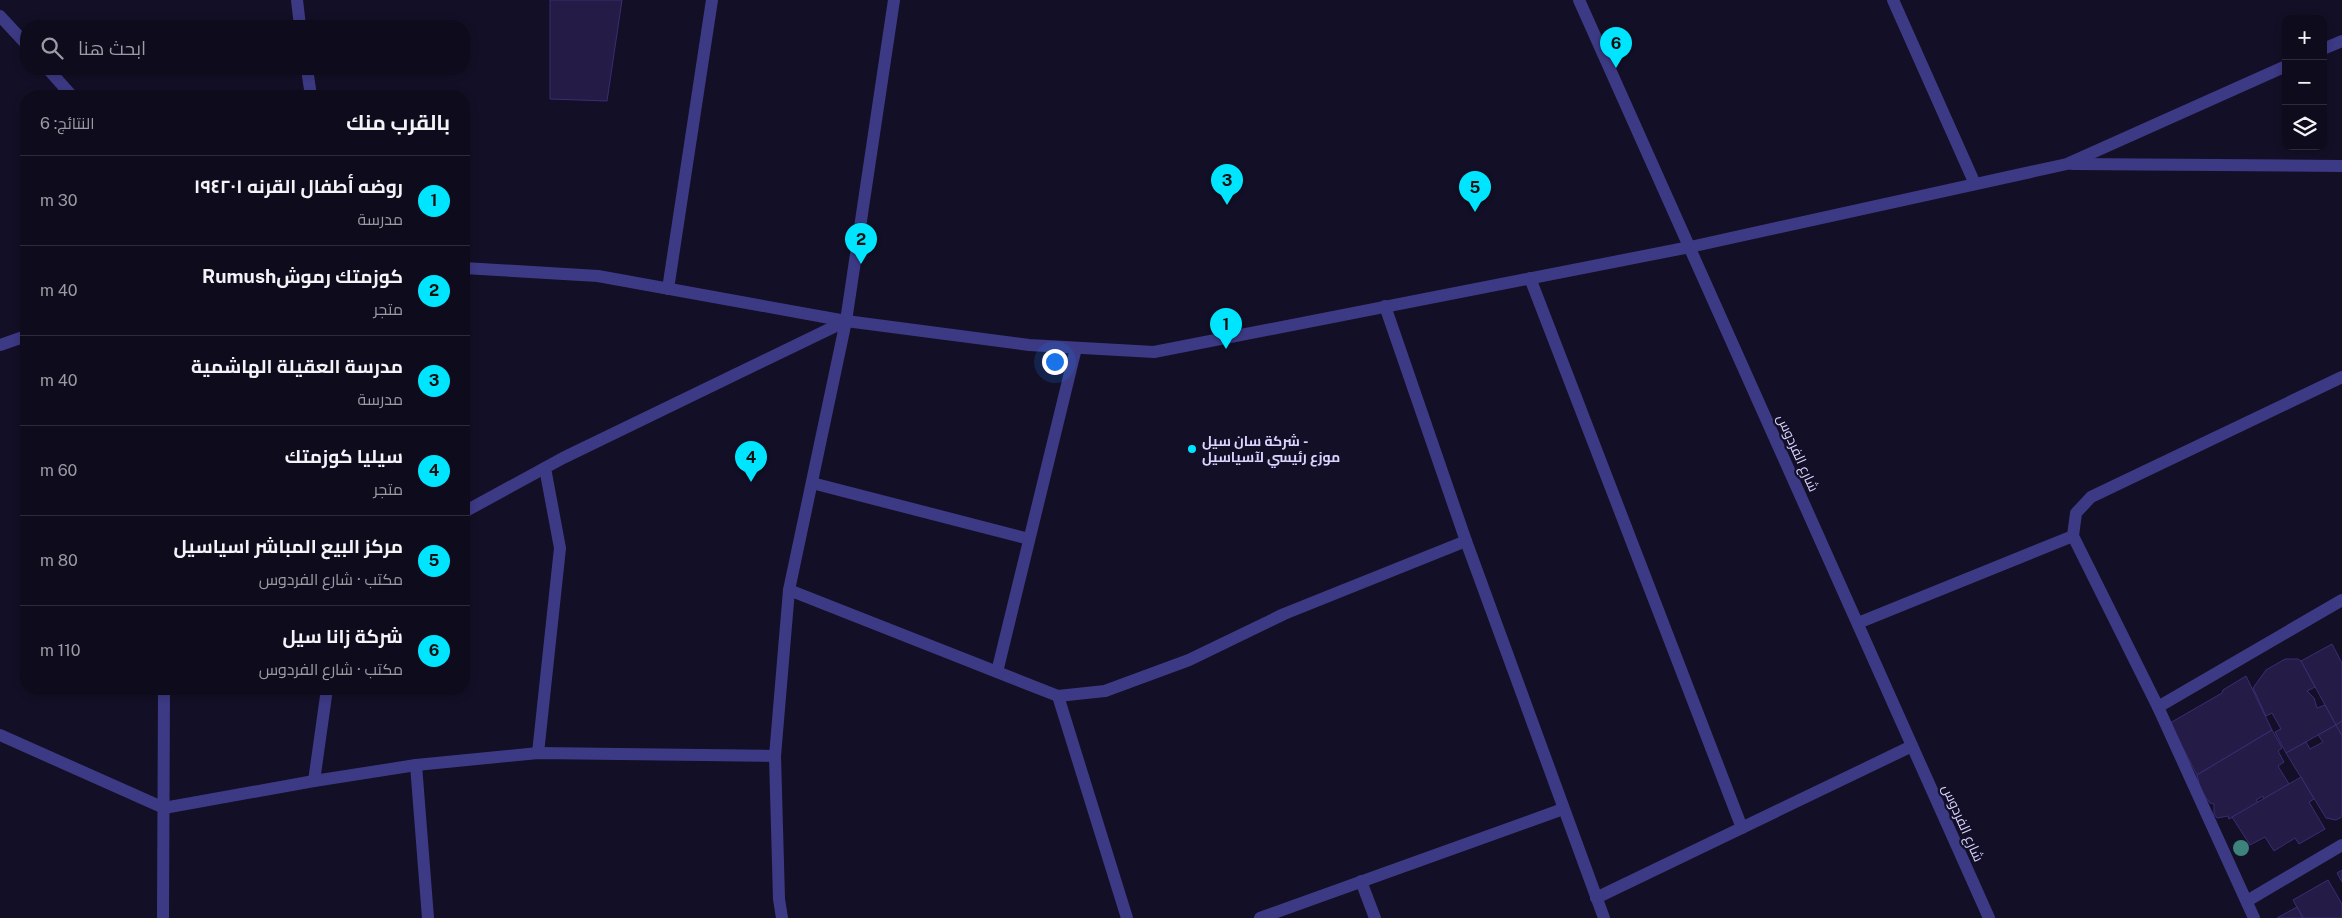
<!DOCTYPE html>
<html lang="ar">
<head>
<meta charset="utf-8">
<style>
  :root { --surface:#0e0b1c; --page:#1c1929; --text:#f1f3f6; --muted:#9b9ba3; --line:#2e2b3b; --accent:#00e5ff }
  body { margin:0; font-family:"Public Sans",Cairo,sans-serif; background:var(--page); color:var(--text); direction:rtl }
  .controls { position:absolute; right:15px; top:15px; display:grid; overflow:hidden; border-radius:10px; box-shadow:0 2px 8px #0003 }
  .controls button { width:45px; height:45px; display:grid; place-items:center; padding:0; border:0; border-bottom:1px solid var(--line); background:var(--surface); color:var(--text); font:25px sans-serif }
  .you { position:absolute; left:1054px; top:361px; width:18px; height:18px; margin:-12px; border:4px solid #fff; border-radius:50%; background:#1a73e8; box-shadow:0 0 0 8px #1a73e833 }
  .badge { display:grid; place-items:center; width:32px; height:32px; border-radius:50%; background:var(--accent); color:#111; font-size:16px; font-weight:700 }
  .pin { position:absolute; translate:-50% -41px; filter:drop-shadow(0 1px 2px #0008) }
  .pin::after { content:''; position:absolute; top:26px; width:18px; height:15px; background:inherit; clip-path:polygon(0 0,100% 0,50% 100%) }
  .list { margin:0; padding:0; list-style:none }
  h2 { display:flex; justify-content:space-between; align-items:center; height:65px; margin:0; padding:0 20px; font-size:21px }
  h2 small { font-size:16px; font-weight:400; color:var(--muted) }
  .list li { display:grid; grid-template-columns:32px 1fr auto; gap:15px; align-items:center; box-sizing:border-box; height:90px; padding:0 20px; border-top:1px solid var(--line) }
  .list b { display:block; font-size:19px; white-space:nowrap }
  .list p { margin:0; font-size:16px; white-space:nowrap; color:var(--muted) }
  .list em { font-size:16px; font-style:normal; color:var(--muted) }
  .icon { flex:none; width:28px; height:28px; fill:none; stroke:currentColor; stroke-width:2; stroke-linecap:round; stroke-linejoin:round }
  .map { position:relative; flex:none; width:2342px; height:918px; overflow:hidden; direction:ltr }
  .search { position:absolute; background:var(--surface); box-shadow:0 2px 8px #0003; left:20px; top:20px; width:450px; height:55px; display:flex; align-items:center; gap:12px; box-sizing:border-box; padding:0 18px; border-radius:20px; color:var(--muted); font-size:19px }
  .panel { position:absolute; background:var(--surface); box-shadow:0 2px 8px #0003; left:20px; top:90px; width:450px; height:605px; border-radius:20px; direction:rtl }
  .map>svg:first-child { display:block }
</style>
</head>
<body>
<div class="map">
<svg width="2342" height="918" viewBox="0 0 2342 918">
  <rect width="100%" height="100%" fill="#130f26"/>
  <g fill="#241b47" stroke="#3b2d73">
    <path d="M550,0H622L607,101L550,99Z"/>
    <path d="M2332,644L2342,663V721L2336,725L2301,661Z"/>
    <path d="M2285,659H2298L2301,661L2315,687L2307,691L2314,698L2317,708L2325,705L2336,725L2286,753L2275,732L2281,729L2272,713L2266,716L2253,688L2266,670Z"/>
    <path d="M2246,676L2272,730L2197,775L2170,723L2222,693L2223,690Z"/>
    <path d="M2342,721V736L2336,725Z"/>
    <path d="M2336,725L2342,736V817L2336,820L2326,818L2286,753L2306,742L2310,749L2323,742L2318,735Z"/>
    <path d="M2272,730L2282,748L2278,751L2284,762L2278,766L2289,784L2264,799L2263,796L2256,800L2258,803L2229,819L2228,816L2217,818L2214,814V804L2210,803L2201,792L2197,775Z"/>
    <path d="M2301,777L2314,799L2309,802L2325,829L2299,844L2295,838L2274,851L2265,837L2250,845L2232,817Z"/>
    <path d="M2342,870V882L2337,873Z"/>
    <path d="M2328,880L2342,904V918H2303L2293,900Z"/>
    <path d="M2297,907L2303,918H2277Z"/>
  </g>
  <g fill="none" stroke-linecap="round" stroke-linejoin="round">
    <g stroke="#3d3a85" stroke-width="12">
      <path d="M297,0L300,26"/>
      <path d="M1579,0L1989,918"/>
      <path d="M1893,0L1975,184"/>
      <path d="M0,16L26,44"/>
      <path d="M2323,49L2342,41"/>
      <path d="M48,69L72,96"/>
      <path d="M307,69L311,96"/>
      <path d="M2072,164L2342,166"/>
      <path d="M464,268L598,276L846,321L1029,345L1154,352L1690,247L2067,164L2286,66"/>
      <path d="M1530,278L1742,828"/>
      <path d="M668,289L712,0"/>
      <path d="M1385,306L1466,541L1604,918"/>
      <path d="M0,345L26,336"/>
      <path d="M812,483L1029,539"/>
      <path d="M464,512L563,458L846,321"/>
      <path d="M789,590L1058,696L1105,691L1189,660L1284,614L1466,541"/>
      <path d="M1858,623L2073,536"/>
      <path d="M997,672L1076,348"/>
      <path d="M1058,696L1127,918"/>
      <path d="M2158,707L2342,600"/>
      <path d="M0,735L164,808L314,781L416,765L538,753L775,756"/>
      <path d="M538,753L560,548L545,468"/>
      <path d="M416,765L428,918"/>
      <path d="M314,781L327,689"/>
      <path d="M1361,881L1375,918"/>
      <path d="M1596,898L1912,746"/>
      <path d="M2247,901L2342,845"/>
      <path d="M163,918L164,689"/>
      <path d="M782,918L779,899L775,756L789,590L846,321L894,0"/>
      <path d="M1260,918L1563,809"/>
      <path d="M2254,918L2158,707L2073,536L2076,513L2091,497L2342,377"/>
    </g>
  </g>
  <circle fill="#3d827b" cx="2241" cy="848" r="8"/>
  <circle fill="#00e5ff" stroke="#130f26" stroke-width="2" cx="1192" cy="449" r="5"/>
  <g text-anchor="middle" stroke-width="4.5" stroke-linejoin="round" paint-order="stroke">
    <g font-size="14" font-weight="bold" fill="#d9d4ff" stroke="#130f26" text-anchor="start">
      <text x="1202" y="446">شركة سان سيل -<tspan x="1202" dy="16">موزع رئيسي لآسياسيل</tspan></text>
    </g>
    <g font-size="14" fill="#d9d4ff" stroke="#130f26">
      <text transform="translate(1798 453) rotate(66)" y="5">شارع الفردوس</text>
      <text transform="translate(1963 823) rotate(66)" y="5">شارع الفردوس</text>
    </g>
  </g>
</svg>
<div class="controls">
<button>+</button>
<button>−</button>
<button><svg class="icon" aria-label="layers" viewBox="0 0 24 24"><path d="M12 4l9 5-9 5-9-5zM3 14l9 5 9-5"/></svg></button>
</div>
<div class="you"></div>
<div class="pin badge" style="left:1226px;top:349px">1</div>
<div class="pin badge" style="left:861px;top:264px">2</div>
<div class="pin badge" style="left:1227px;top:205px">3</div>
<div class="pin badge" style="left:751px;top:482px">4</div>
<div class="pin badge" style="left:1475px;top:212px">5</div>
<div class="pin badge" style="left:1616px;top:68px">6</div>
<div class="search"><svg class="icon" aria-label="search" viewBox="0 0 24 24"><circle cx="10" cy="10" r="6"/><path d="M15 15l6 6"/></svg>ابحث هنا</div>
<section class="panel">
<h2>بالقرب منك<small>النتائج: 6</small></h2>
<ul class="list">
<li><span class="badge">1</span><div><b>روضه أطفال القرنه ١٩٤٢٠١</b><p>مدرسة</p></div><em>30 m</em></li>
<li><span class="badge">2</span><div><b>كوزمتك رموشRumush</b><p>متجر</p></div><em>40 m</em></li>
<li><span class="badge">3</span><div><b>مدرسة العقيلة الهاشمية</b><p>مدرسة</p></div><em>40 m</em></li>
<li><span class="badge">4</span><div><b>سيليا كوزمتك</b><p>متجر</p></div><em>60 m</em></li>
<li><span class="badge">5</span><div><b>مركز البيع المباشر اسياسيل</b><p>مكتب · شارع الفردوس</p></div><em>80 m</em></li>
<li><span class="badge">6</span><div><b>شركة زانا سيل</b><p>مكتب · شارع الفردوس</p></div><em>110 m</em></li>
</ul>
</section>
</div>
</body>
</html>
